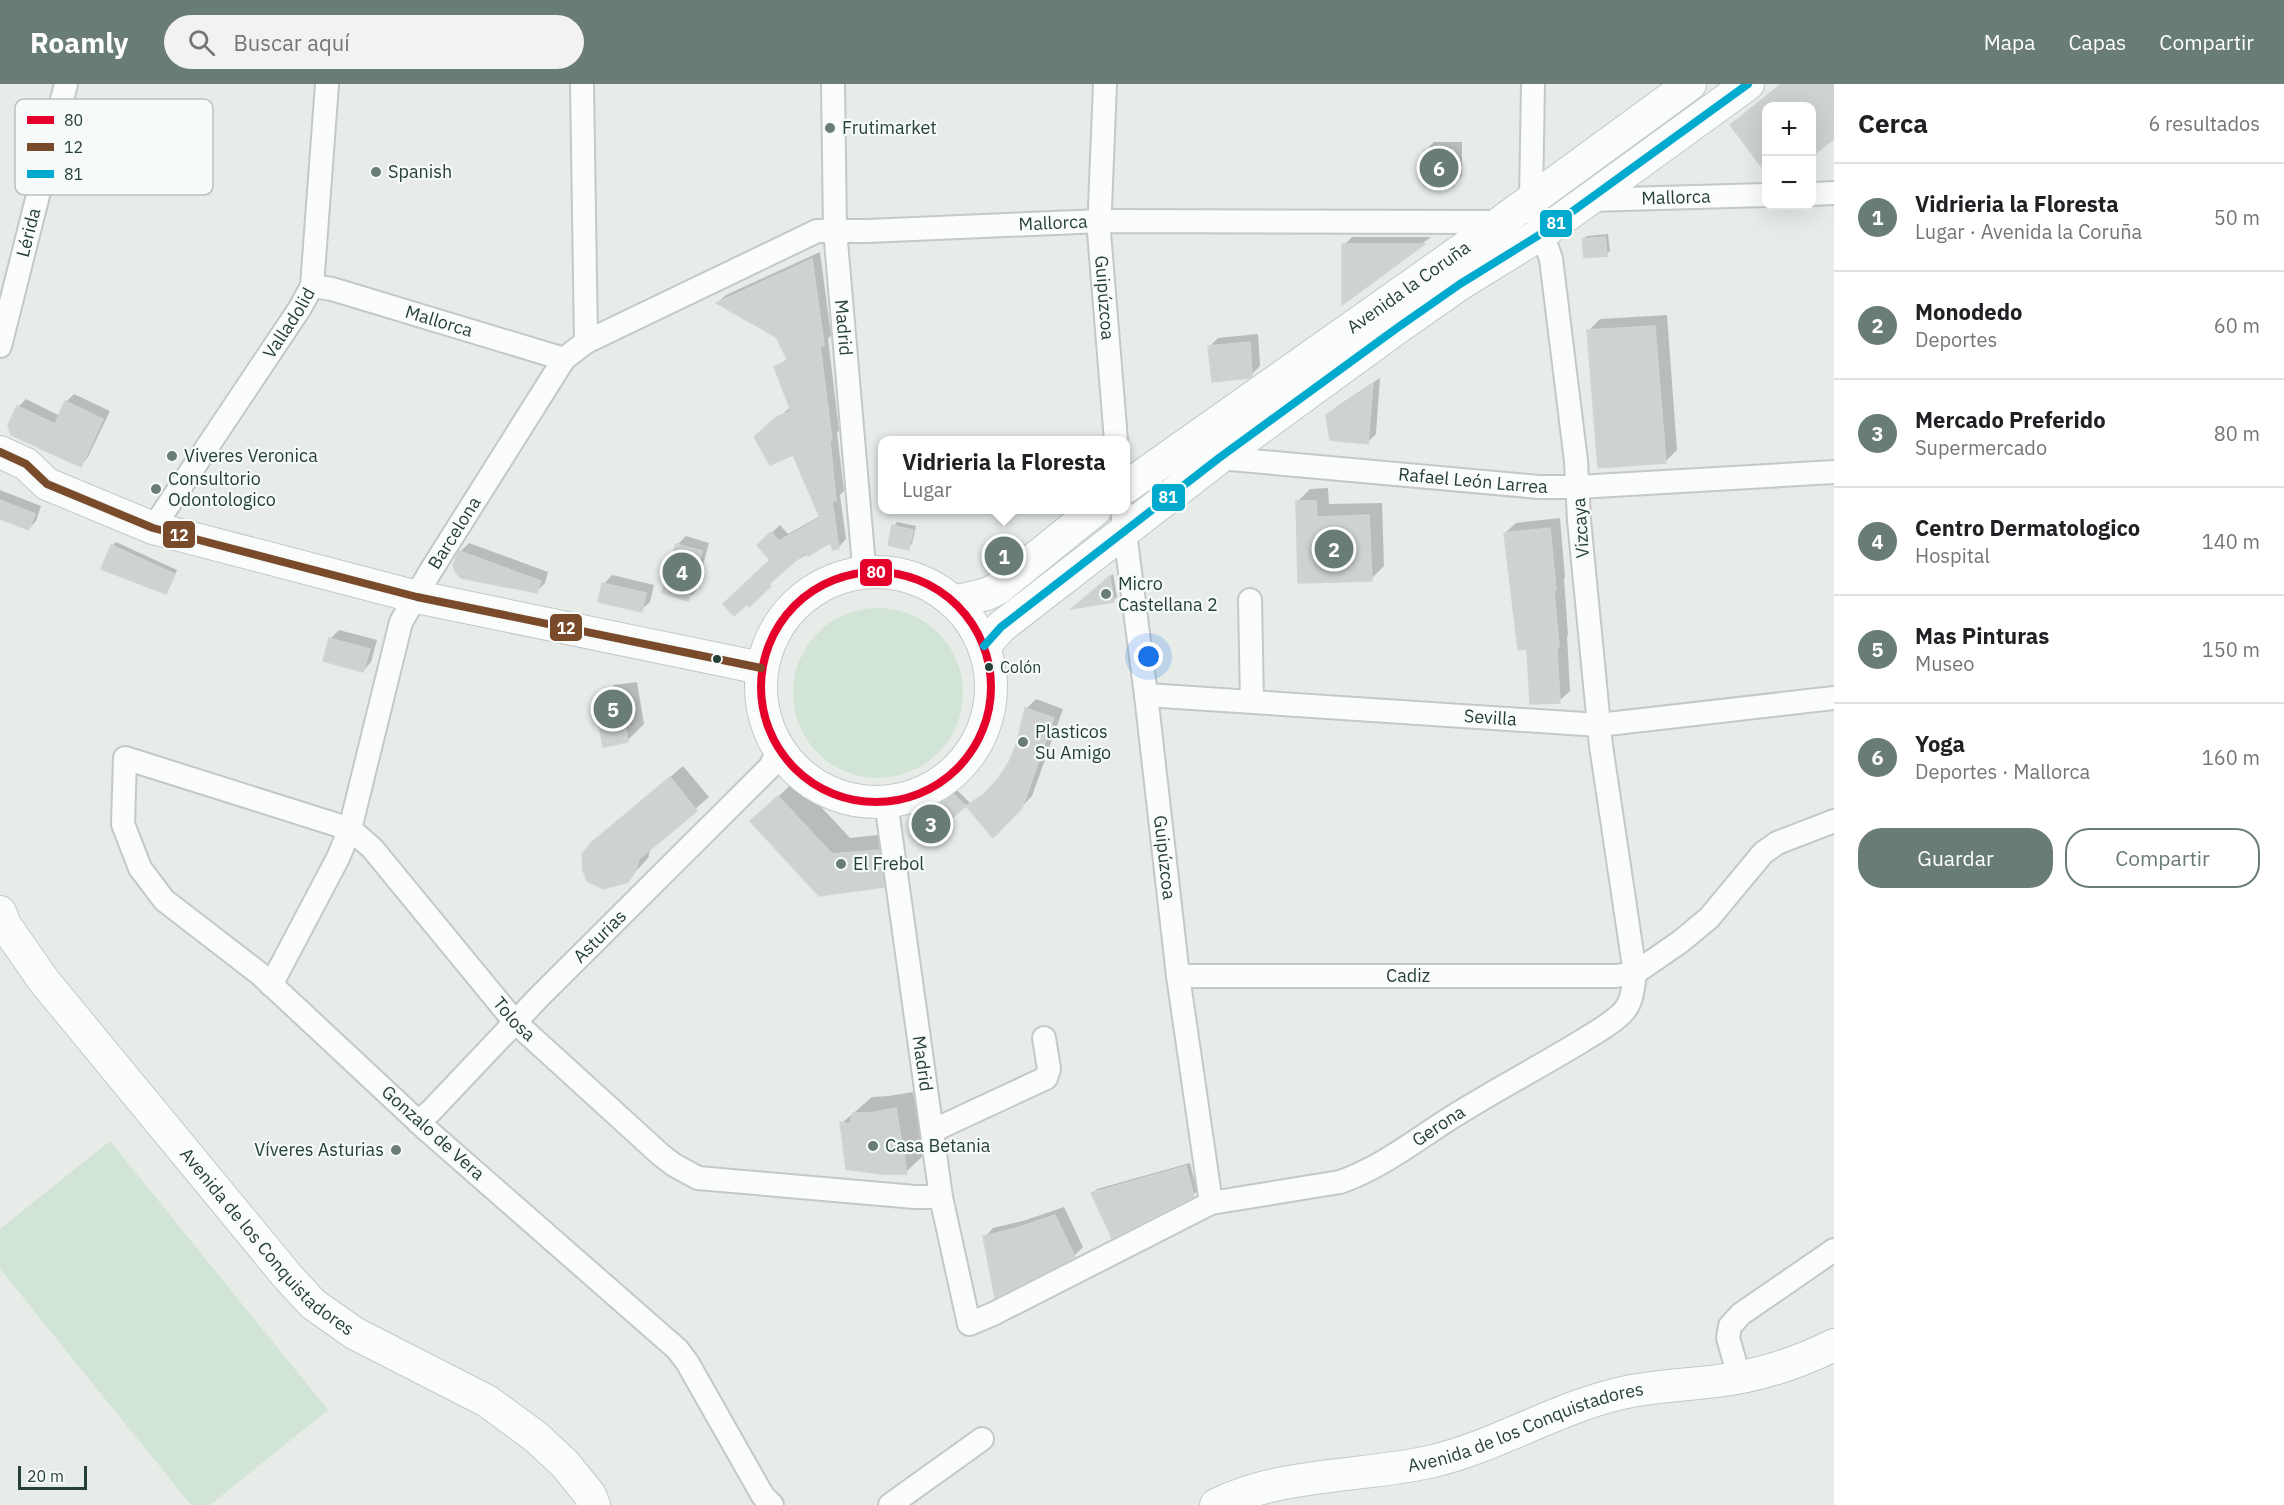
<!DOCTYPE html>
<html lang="es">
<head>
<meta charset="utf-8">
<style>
  :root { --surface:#fff; --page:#f2f2f2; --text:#202124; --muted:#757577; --line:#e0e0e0; --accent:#697c75 }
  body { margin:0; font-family:"IBM Plex Sans",sans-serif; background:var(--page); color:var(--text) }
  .controls { position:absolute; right:18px; top:18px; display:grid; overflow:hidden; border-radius:12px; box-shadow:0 6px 24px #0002 }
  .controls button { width:54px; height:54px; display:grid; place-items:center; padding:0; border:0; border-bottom:2px solid var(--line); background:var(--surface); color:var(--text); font:30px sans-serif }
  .scale { position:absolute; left:18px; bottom:15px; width:69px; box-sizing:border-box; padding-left:6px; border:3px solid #254036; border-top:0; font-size:16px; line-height:21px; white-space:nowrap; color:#254036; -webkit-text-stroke:4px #f6faf8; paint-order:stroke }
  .you { position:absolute; left:1149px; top:573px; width:21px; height:21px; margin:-15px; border:4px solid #fff; border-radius:50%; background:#1a73e8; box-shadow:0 0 0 9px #1a73e833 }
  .badge { display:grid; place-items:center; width:39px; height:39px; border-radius:50%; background:var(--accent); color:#fff; font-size:20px; font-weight:700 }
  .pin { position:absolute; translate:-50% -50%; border:3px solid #fff; box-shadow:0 2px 6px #0006 }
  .popup { position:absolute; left:878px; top:352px; width:252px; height:78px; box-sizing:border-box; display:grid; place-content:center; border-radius:12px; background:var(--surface); filter:drop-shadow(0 2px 4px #0005); font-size:20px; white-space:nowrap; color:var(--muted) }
  .popup b { font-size:22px; color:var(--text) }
  .popup::after { content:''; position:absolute; left:50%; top:100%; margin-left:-12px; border:12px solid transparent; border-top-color:var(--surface) }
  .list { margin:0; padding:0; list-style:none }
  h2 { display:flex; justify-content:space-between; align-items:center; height:78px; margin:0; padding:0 24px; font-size:26px }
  h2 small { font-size:20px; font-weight:400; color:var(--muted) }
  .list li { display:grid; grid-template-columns:39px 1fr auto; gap:18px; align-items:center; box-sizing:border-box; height:108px; padding:0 24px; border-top:2px solid var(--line) }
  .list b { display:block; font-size:22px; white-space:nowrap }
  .list p { margin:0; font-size:20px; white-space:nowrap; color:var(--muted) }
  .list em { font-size:20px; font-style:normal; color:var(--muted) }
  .actions { display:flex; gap:12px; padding:18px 24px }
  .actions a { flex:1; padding:14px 0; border:2px solid var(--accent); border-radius:24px; text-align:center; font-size:21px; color:var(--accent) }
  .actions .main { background:var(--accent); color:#fff }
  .icon { flex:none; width:33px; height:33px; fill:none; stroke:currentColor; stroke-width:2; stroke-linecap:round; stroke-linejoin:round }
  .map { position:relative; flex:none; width:1834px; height:1421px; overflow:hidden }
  header { display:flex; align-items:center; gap:36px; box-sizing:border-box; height:84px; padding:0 30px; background:var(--accent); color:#fff }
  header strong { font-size:28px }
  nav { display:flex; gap:33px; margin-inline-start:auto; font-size:21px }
  .search { width:420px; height:54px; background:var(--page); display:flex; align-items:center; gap:15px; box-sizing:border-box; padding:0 21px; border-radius:33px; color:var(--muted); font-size:22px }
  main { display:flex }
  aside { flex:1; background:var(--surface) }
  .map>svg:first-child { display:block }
</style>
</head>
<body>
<header>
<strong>Roamly</strong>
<div class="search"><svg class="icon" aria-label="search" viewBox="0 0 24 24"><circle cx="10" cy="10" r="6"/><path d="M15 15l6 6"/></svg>Buscar aquí</div>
<nav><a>Mapa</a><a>Capas</a><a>Compartir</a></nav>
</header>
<main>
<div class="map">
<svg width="1834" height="1421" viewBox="0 0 1834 1421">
  <rect width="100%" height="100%" fill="#e7ece9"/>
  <g fill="#d1e4d5">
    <circle cx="878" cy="609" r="85"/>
    <path d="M110,1057L328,1326L210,1421H191L0,1185V1145Z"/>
  </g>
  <g fill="#0003">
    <path d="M1781,0H1834V56L1831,58L1830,56L1812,70V22H1766L1732,42L1748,26Z"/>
    <path d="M1434,58H1462V92L1454,100L1425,67Z"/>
    <path d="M1608,150L1610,167L1606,170L1583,155L1587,152Z"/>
    <path d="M1352,153H1431L1344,218V161Z"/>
    <path d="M820,168L831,251L828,255L839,346L837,349L844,407L840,411L846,455L838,464L831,457L790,480L749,520L772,475L767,453L780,441L788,450L820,432L793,369L764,345L791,323L776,284L788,274L777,252L718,218L726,211Z"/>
    <path d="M1667,231L1677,366L1665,378L1588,247L1600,235Z"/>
    <path d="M1258,250L1260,282L1252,290L1210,262L1218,254Z"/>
    <path d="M1380,294L1376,350L1368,358L1327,332L1336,323Z"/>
    <path d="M74,310L110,327L88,373L81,381L18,323L26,315L60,332L66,318Z"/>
    <path d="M1328,404L1329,420L1382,419L1384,482L1371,495L1297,418L1310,405Z"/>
    <path d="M0,406L41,422L36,437L29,445L0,434Z"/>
    <path d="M1560,434L1565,494L1564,495L1568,551L1567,552L1570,607L1559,617L1529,564L1505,449L1516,439Z"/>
    <path d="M897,438L916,442L912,460L908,464L894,442Z"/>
    <path d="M686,452L709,459L696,507L687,515L678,460Z"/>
    <path d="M116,458L177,486L169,505L165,509L112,462Z"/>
    <path d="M469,459L548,488L545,499L537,507L455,481L461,467Z"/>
    <path d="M1113,490L1117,513L1113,517L1075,523Z"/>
    <path d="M612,491L654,501L650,518L641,526L604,500Z"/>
    <path d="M339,546L377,556L371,578L363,587L331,554Z"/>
    <path d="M637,598L644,640L627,657L597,618L614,601Z"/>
    <path d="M1036,615L1063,625L1032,712L993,752L966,720L928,753L918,741L957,706L971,720L993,702L1011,678L1018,662L1026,625Z"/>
    <path d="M683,682L709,713L651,763L648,774L627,797L604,803L592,760Z"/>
    <path d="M796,696L850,754L896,749L901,784L884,802L820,810L770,720Z"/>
    <path d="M913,1008L924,1071L906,1088L842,1039L872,1013L889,1012Z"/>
    <path d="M1190,1079L1197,1107L1193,1111L1093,1109L1097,1105Z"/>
    <path d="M1064,1123L1083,1163L1074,1172L985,1153L993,1144L1026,1136Z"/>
  </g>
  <g fill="#ced3d1" stroke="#d0d5d2" stroke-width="1.5">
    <path d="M1783,0H1834V55L1812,72V22H1767V90L1730,41Z"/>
    <rect x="1424" y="66" width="30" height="36"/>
    <path d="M1605,153L1607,172L1584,174L1582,155Z"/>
    <path d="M1342,160H1425L1342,221Z"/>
    <path d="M812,175L824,261L820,262L832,356L830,357L836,417H832L839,465L833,466L830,459L808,472L806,468L769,500L771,502L749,523L747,520L734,532L723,520L770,476L757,461L771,448L779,457L820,434L793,371L770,381L754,353L775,334L791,327L774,283L788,277L776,253L716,219Z"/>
    <path d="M1655,242L1666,379L1598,384L1587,246Z"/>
    <path d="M1250,258L1252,292L1249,294L1212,298L1208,262Z"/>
    <path d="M1373,300L1368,360L1330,356L1326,331Z"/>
    <path d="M65,317L103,335L81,383L11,351L8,341L17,322L55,340Z"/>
    <path d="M0,416L35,430L29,446L0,435Z"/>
    <path d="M1296,417H1316L1317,433L1369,431L1372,497L1298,499Z"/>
    <path d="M892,441L913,446L909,466L888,461Z"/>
    <path d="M1550,444L1556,506H1554L1559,563H1557L1560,619L1530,620L1527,565L1518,566L1504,449Z"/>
    <path d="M676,460L702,467L688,517L662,509Z"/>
    <path d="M111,461L174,490L166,510L101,485Z"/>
    <path d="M459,467L541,497L537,509L461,494L456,489L453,481Z"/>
    <path d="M1110,492L1114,518L1071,525Z"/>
    <path d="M602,499L646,509L642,528L598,518Z"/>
    <path d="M329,554L370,565L363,588L323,577Z"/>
    <path d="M620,614L628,658L603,663L595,618Z"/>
    <path d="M1025,624L1054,634L1022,724L993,754L966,722L983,711L997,696L1009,678L1016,661Z"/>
    <path d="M670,693L697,727L639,775L635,788L628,798L603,805L587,797L583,786L582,771L591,759Z"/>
    <path d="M952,709L966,722L927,755L916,741Z"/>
    <path d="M778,712L832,770L879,766L884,803L819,812L750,737Z"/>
    <path d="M896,1024L907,1090H881L846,1085L840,1038L850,1040L853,1029H871Z"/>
    <path d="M1186,1082L1194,1112L1112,1154L1091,1109Z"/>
    <path d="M1055,1131L1075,1173L995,1214L983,1152L1017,1144Z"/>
  </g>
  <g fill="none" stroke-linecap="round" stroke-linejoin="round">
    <defs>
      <g id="street">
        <path d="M582,0L586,258"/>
        <path id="s1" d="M833,0L835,146L863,471V487"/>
        <path id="s2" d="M1105,0L1099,148L1116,356"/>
        <path d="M1812,110L1834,109"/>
        <path id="s3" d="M1588,116L1766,111"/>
        <path id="s4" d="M312,202L332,205L564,275"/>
        <path id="s5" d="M0,262L66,0"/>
        <path id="s6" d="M1219,374L1539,403H1578L1834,388"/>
        <path id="s7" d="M1122,426L1146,611L1178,892L1211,1119"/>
        <path id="s8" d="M153,444L300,224L312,202L327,0"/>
        <path d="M1250,516L1252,617"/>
        <path id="s9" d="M1146,611L1599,641L1834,614"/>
        <path id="s10" d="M886,718L941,1113L969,1240L993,1230L1211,1119L1340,1098C1386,1082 1424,1049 1467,1024C1505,1001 1544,980 1582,957C1596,948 1612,940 1623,928C1633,918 1633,902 1635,889L1601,662L1579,436L1576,377L1551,175L1531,116L1533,0"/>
        <path id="s11" d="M1178,892H1616L1635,889L1680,858L1709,834L1763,769L1777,759L1834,737"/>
        <path id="s12" d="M271,901L338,774L350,745L401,538L430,488L564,275L586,258L817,147H867L1101,137L1504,138"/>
        <path id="s13" d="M418,1038L431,1027L539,913L770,683L779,665"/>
        <path d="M932,1047L1046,994L1049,985L1044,954"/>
        <path d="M1739,1292L1728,1254L1730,1242L1741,1230L1834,1166"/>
        <path id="s14" d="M772,1421L763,1412L687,1278L677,1265L427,1046L260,890L164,816L140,784L123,740L125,674L350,745L372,764L515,938L661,1071L674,1081L698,1094L915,1113H941"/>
        <path d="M890,1421L982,1355"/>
      </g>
      <g id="secondary">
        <path d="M0,368L26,380L47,400L153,444L417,513L761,584"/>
        <path id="s15" d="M1126,403L1497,141L1690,0"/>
        <circle cx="876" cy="603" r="115"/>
        <path d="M953,518L987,510L997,505L1095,426"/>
        <path d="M984,562L1001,543L1219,374L1397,244L1460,200L1544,148L1748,0"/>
        <path id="s16" d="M0,828L5,841L44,897L288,1193L313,1220L354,1249L487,1317L536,1353L565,1380L590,1411L594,1421"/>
        <path id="s17" d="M1216,1421C1279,1389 1360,1393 1429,1378C1496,1363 1555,1324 1622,1309C1653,1302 1686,1301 1717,1297C1757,1292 1798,1279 1834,1261"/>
      </g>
    </defs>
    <use href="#street" stroke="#c4c9c6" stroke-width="26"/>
    <use href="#secondary" stroke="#c3c9c6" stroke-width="34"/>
    <use href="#street" stroke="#fbfcfc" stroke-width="22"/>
    <use href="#secondary" stroke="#fbfcfc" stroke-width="32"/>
    <defs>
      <circle id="bus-1" cx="876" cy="603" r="115"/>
      <path id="bus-2" d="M0,368L26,380L47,400L153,444L417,513L761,584"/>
      <path id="bus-3" d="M984,562L1001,543L1219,374L1397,244L1460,200L1544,148L1748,0"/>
    </defs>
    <use href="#bus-1" stroke="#f6faf8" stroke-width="12"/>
    <use href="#bus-2" stroke="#f6faf8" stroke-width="12"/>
    <use href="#bus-3" stroke="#f6faf8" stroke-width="12"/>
    <use href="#bus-1" stroke="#e4002b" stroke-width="8"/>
    <use href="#bus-2" stroke="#7a4b2a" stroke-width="8"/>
    <use href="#bus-3" stroke="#00a9ce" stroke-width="8"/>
  </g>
  <g fill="#697c75" stroke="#f6faf8" stroke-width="2">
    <circle cx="830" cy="44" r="6"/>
    <circle cx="376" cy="88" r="6"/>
    <circle cx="172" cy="372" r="6"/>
    <circle cx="156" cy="405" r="6"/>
    <circle cx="1106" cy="510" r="6"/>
    <circle cx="1023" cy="658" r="6"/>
    <circle cx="841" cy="780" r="6"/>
    <circle cx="873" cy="1062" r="6"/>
    <circle cx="396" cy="1066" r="6"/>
  </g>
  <g fill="#254036" stroke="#f6faf8" stroke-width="2">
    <circle cx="717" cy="575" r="5"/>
    <circle cx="989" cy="583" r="5"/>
  </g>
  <g text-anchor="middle" stroke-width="4.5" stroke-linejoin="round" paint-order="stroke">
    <g font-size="16" fill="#254036" stroke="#f6faf8" text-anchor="start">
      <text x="1000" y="589">Colón</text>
    </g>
    <g font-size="18" fill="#254036" stroke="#f6faf8" text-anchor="start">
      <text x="842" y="50">Frutimarket</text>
      <text x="388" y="94">Spanish</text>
      <text x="184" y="378">Viveres Veronica</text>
      <text x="168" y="401">Consultorio<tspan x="168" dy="21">Odontologico</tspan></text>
      <text x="1118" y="506">Micro<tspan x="1118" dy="21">Castellana 2</tspan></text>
      <text x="1035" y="654">Plasticos<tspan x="1035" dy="21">Su Amigo</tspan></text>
      <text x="853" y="786">El Frebol</text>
      <text x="885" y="1068">Casa Betania</text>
      <text x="384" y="1072" text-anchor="end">Víveres Asturias</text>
    </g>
    <g font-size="18" fill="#254036" stroke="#f6faf8">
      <text dy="6" stroke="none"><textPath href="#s3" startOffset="88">Mallorca</textPath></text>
      <text dy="6" stroke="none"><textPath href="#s12" startOffset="1218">Mallorca</textPath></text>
      <text dy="6" stroke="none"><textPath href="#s5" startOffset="117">Lérida</textPath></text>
      <text dy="6" stroke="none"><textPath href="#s15" startOffset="346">Avenida la Coruña</textPath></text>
      <text dy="6" stroke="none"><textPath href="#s2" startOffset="214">Guipúzcoa</textPath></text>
      <text dy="6" stroke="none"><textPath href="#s4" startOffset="132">Mallorca</textPath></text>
      <text dy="6" stroke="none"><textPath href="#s8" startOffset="246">Valladolid</textPath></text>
      <text dy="6" stroke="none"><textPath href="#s1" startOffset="244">Madrid</textPath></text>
      <text dy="6" stroke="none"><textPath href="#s6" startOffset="255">Rafael León Larrea</textPath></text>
      <text transform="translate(1581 444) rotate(-94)" y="6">Vizcaya</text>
      <text dy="6" stroke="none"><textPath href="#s12" startOffset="492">Barcelona</textPath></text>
      <text dy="6" stroke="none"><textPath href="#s9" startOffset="345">Sevilla</textPath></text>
      <text dy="6" stroke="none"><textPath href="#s7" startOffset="350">Guipúzcoa</textPath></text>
      <text dy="6" stroke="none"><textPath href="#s13" startOffset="260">Asturias</textPath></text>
      <text dy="6" stroke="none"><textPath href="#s11" startOffset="230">Cadiz</textPath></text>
      <text dy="6" stroke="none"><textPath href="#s14" startOffset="1506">Tolosa</textPath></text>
      <text dy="6" stroke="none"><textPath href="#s10" startOffset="264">Madrid</textPath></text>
      <text dy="6" stroke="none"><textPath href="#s10" startOffset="1044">Gerona</textPath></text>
      <text transform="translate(433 1049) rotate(42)" y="6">Gonzalo de Vera</text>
      <text dy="6" stroke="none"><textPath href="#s16" startOffset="426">Avenida de los Conquistadores</textPath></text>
      <text dy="6" stroke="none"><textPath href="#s17" startOffset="321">Avenida de los Conquistadores</textPath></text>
    </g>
  </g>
  <rect x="15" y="15" width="198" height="96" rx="9" fill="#f6faf8" stroke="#b7c2be" stroke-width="1.5"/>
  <rect x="27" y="32" width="27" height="8" fill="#e4002b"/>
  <rect x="27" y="59" width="27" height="8" fill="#7a4b2a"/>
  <rect x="27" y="86" width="27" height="8" fill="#00a9ce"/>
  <g font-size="16" fill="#254036">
    <text x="64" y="42">80</text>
    <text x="64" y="69">12</text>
    <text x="64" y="96">81</text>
  </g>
  <g stroke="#f6faf8" stroke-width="2">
    <rect x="1539" y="125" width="34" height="29" rx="6" fill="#00a9ce"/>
    <rect x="1151" y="399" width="35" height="29" rx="6" fill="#00a9ce"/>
    <rect x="162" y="436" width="34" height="29" rx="6" fill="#7a4b2a"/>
    <rect x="859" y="474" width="34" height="29" rx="6" fill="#e4002b"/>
    <rect x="549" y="529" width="34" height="29" rx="6" fill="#7a4b2a"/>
  </g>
  <g font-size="16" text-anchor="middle" font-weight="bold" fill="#fff">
    <text x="1556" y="145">81</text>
    <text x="1168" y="419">81</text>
    <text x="179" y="457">12</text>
    <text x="876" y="494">80</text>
    <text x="566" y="550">12</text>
  </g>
</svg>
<div class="controls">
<button>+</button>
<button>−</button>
</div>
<div class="scale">20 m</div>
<div class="you"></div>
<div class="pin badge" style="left:1004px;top:472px">1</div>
<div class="popup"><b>Vidrieria la Floresta</b>Lugar</div>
<div class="pin badge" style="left:1334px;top:465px">2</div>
<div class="pin badge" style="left:931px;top:740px">3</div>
<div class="pin badge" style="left:682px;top:488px">4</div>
<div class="pin badge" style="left:613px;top:625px">5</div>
<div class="pin badge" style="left:1439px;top:84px">6</div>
</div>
<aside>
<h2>Cerca<small>6 resultados</small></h2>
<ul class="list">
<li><span class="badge">1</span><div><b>Vidrieria la Floresta</b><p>Lugar · Avenida la Coruña</p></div><em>50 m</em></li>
<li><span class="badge">2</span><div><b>Monodedo</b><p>Deportes</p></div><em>60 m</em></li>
<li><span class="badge">3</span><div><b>Mercado Preferido</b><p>Supermercado</p></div><em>80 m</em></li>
<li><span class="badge">4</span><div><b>Centro Dermatologico</b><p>Hospital</p></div><em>140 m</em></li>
<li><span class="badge">5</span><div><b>Mas Pinturas</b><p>Museo</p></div><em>150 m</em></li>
<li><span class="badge">6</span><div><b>Yoga</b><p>Deportes · Mallorca</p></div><em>160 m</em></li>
</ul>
<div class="actions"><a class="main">Guardar</a><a>Compartir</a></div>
</aside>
</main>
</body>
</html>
